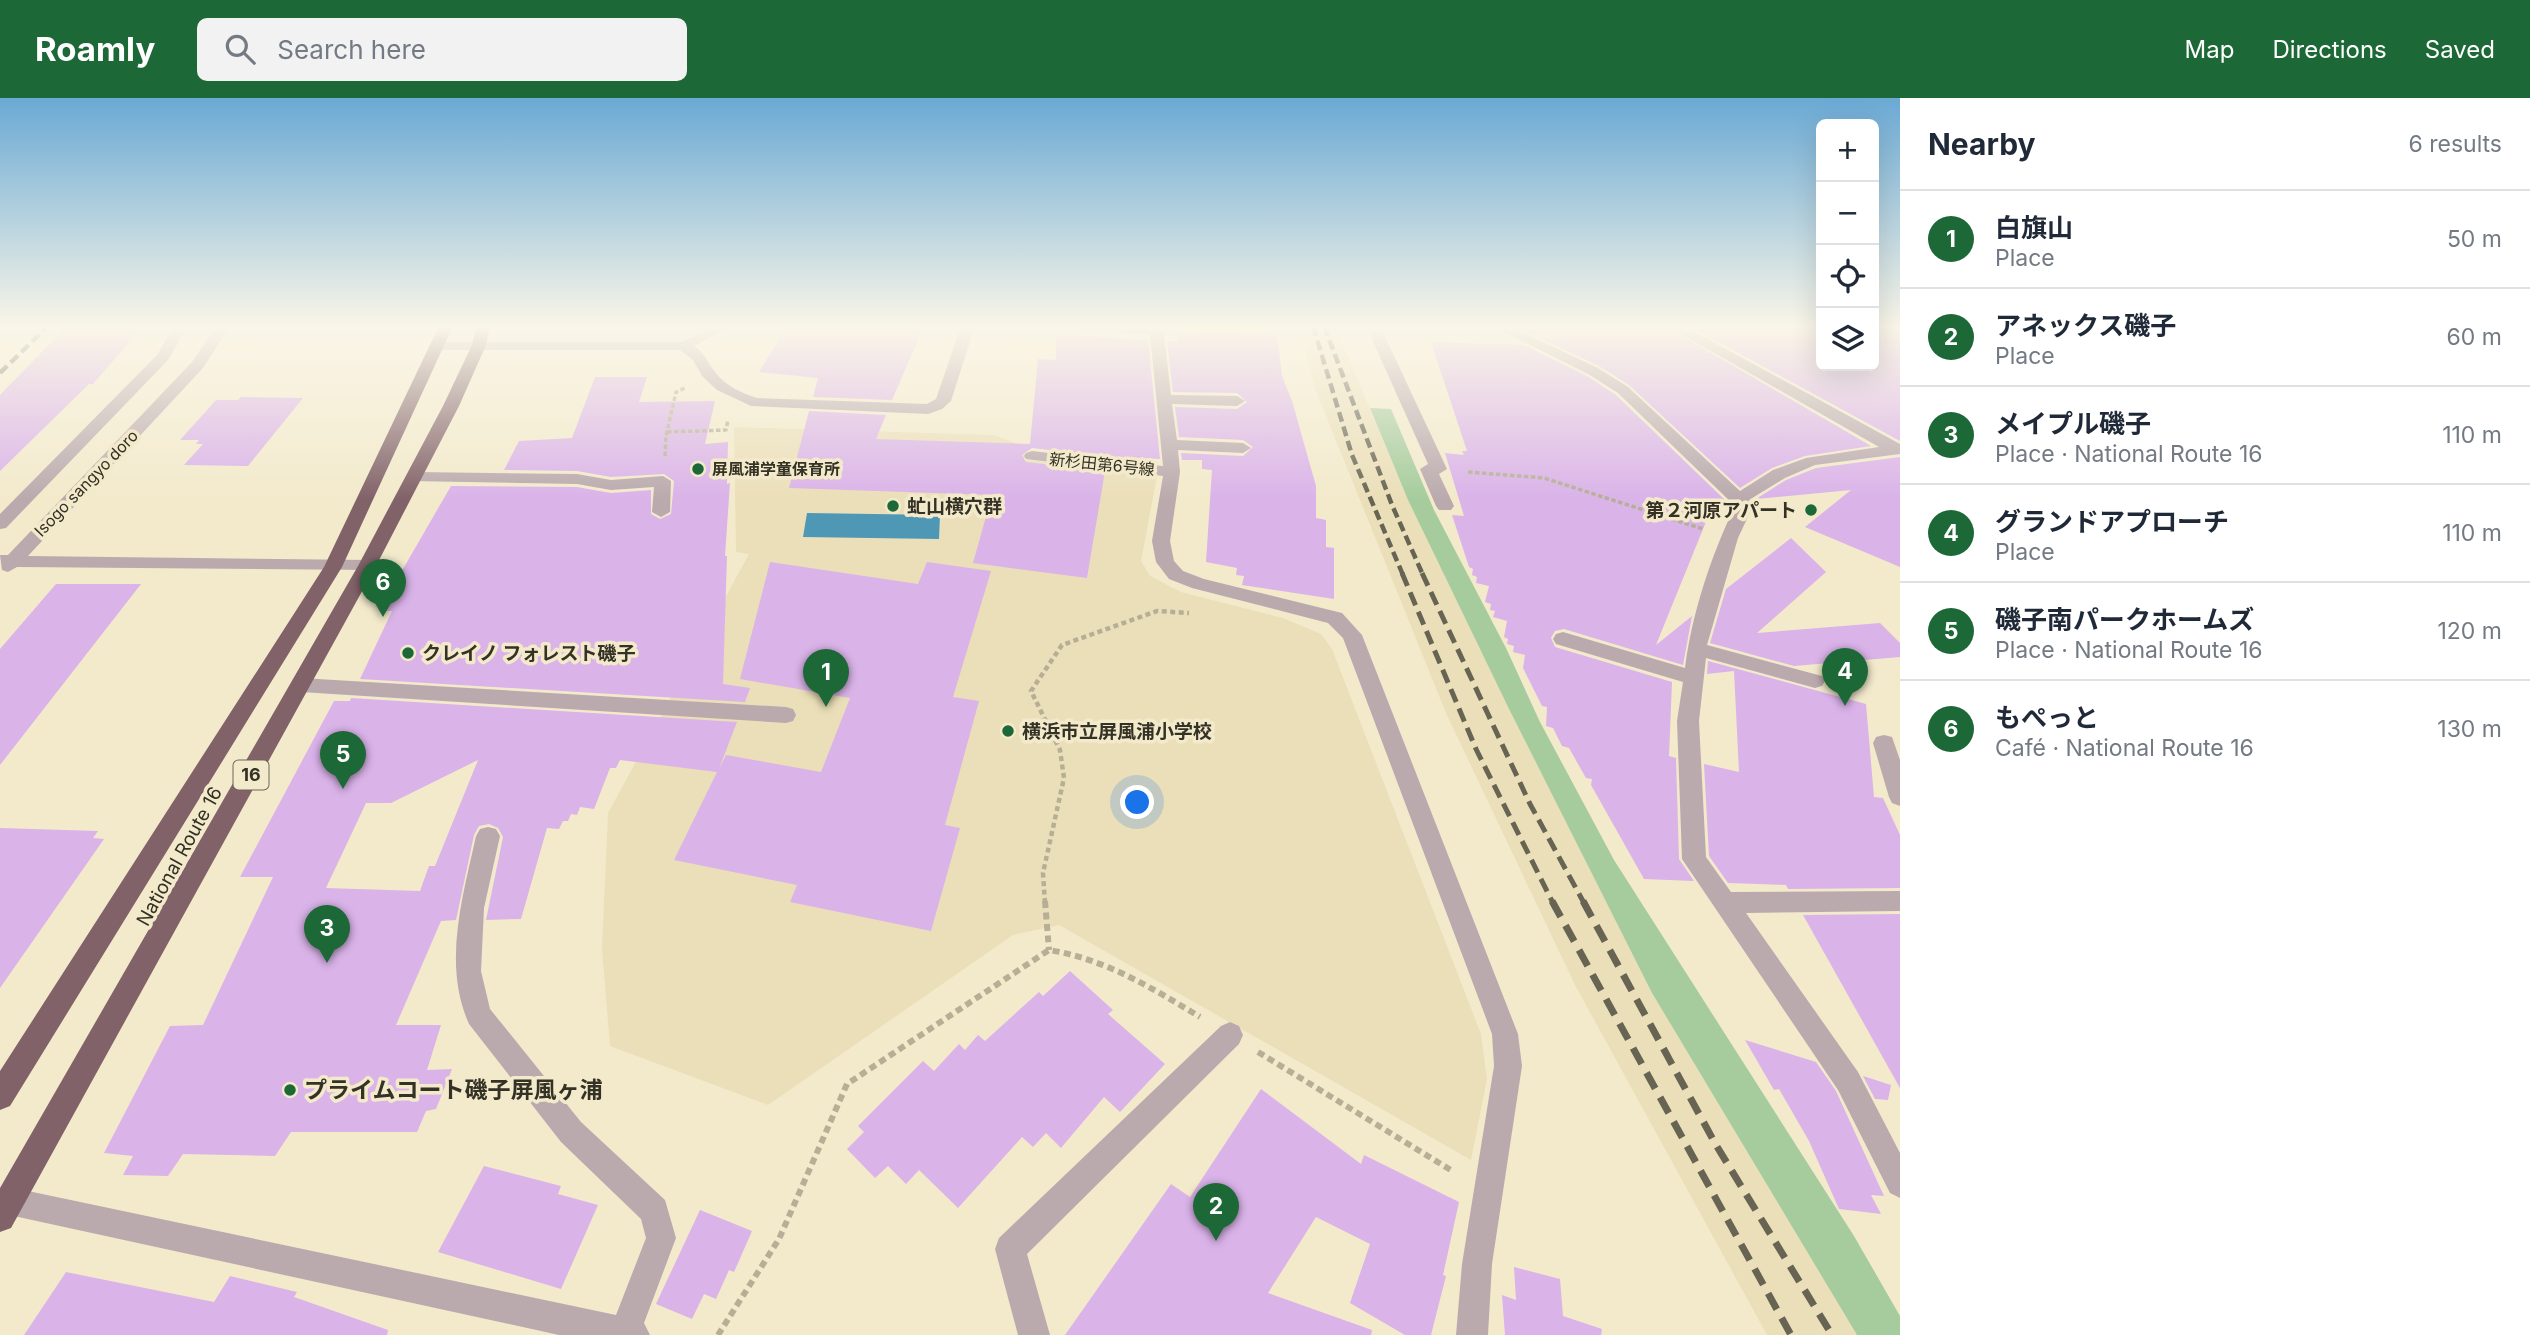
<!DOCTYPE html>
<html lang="en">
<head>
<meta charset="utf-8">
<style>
  :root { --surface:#fff; --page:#f2f2f3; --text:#1f2937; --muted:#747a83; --line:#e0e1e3; --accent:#1c6836 }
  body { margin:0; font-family:Inter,"Noto Sans JP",sans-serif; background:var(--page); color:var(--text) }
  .controls { position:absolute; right:21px; top:21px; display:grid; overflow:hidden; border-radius:10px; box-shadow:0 7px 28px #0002 }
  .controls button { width:63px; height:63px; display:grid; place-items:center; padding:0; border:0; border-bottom:2px solid var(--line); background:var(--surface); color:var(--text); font:35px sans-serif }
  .you { position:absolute; left:1138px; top:705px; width:24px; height:24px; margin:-18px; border:5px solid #fff; border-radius:50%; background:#1a73e8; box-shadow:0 0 0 10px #1a73e833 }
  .badge { display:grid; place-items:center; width:46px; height:46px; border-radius:50%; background:var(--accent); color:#fff; font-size:23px; font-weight:700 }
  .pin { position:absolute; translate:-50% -58px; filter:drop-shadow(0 2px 4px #0008) }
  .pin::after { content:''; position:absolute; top:37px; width:24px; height:21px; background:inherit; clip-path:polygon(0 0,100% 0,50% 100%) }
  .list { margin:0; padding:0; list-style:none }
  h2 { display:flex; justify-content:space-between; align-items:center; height:91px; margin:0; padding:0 28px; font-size:30px }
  h2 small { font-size:23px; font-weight:400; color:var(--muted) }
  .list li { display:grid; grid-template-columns:46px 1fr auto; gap:21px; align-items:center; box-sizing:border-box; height:98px; padding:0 28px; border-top:2px solid var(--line) }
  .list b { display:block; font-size:26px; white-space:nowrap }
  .list p { margin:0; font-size:23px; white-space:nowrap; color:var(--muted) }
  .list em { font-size:23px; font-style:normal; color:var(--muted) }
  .icon { flex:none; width:38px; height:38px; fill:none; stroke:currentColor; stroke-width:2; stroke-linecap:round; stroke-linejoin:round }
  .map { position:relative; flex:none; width:1900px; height:1237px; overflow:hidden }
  header { display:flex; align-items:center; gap:42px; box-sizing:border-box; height:98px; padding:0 35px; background:var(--accent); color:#fff }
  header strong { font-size:33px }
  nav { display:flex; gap:38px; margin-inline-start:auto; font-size:24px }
  .search { width:490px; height:63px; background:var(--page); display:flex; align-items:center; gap:18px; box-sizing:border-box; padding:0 24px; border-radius:10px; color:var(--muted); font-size:26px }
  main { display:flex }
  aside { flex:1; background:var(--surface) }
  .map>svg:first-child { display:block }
</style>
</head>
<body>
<header>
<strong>Roamly</strong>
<div class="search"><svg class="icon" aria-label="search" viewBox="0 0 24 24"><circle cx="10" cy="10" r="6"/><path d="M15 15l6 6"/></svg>Search here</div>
<nav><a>Map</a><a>Directions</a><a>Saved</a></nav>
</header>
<main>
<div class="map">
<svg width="1900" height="1237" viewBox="0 0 1900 1237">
  <rect width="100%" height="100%" fill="#f3eacc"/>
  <g fill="#ebdfb9">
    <path d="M1300,228L1336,230L1408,402L1509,611L1652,895L1857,1237H1767L1575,887L1446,615L1314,288Z"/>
    <path d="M734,329L993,337L1013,344L1026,354L1024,362L1158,373L1141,463L1150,478L1181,494L1283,520L1321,536L1332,551L1481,936L1487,981L1471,1062L1059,827L1013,837L768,1007L610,948L602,850L608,715L749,456L736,454Z"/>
  </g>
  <path fill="#a6cc9d" d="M1370,310L1391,311L1434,412L1506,550L1540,624L1614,762L1854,1138L1900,1218V1237H1857L1652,895L1509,611L1408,402Z"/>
  <path fill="#4e98b6" d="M807,415L940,417L939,441L803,439Z"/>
  <g fill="#dab3e9" fill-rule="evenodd">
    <path d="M67,228H143L93,286H89L0,373V297Z"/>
    <path d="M787,228H924L892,302L813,299L818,280L759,274Z"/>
    <path d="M1514,228H1665L1871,348L1805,358L1772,370L1740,390L1629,287L1599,268Z"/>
    <path d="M1689,228H1821V268H1874V228H1900V343Z"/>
    <path d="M1199,232L1277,236L1282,278L1292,303L1316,388V420L1326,422V449L1334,450V501L1242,487L1244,478L1236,477L1237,470L1206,464L1212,372L1202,371V362H1182L1181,355L1243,358L1253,349L1243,342L1179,339L1175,309L1237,311L1247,304L1237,295L1173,294L1167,243H1178L1177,234L1199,235Z"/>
    <path d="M1056,236L1148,242L1160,361L1109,359L1032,350L1022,357L1026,364L1105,373L1087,480L973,465L992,397L789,390L809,313L886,317L876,341L1030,346L1038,261L1056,262Z"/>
    <path d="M1431,244L1524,247L1587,278L1616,297L1726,403L1714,404L1656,547L1692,518L1683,567L1564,531L1555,533L1551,540L1555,549L1672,584L1669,658L1676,660L1679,761L1694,783L1644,781L1591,687L1592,681L1586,680L1569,650L1562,648L1553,630L1546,628L1547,609L1542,608L1523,570L1525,557L1513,554L1514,548L1507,546L1508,541L1504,539L1507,523L1493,519L1495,513L1490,512L1491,506L1485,504L1489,488L1476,485L1477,479L1472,477L1473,471L1469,469L1452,417L1464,418L1445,355L1464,357L1462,353H1467Z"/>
    <path d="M595,279H647L639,304L715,303L705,346L728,344L727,386L730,385L725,458H727L723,586L750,590L745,604L360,581L392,513H379L400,471H403L451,388L577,389L611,395L651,392V416L660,421L671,416L674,383L664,376L611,379L577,373L504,372L519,343L572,340Z"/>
    <path d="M241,299L303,300L248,368L184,367L203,346H196L199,342H180L216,302H238Z"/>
    <path d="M1900,359V469L1805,429L1851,392L1756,401L1786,382L1816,370Z"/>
    <path d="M1791,440L1826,474L1757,535L1880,525L1900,545V559L1794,568L1710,545L1726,491Z"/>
    <path d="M770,464L918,486L927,464L991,473L953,599L979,603L945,727L960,730L931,833L790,804L797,787L674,762L717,674L620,662L616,670H610L594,711L580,709L577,717L571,716L568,723H563L559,731L547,730L521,821L486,822L503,739L498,730L489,726L479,728L474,737L456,822L441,823L396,927H441L427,972L452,971L436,1011L426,1013L417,1034H291L275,1058L183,1056L168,1078L123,1077L133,1058L104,1055L170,928L203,927L273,779H240L334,603H350L351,600L737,624L719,671L726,657L821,674L850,600L740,581ZM478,662L435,768H429L420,793L326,790L366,705H391Z"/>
    <path d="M56,486H141L0,667V551Z"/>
    <path d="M1708,563L1866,606L1874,699L1883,700L1900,737V790L1788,791L1786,787L1728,785L1709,758L1704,666L1739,674L1734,573L1707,576Z"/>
    <path d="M0,730L98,733L93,740L104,741L0,890Z"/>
    <path d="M1900,816V990L1803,817Z"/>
    <path d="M1070,873L1113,912L1108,916L1165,966L1120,1014L1104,999L1061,1050L1046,1035L1033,1049L1022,1039L958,1110L919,1072L906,1086L888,1068L875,1080L847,1051L864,1034L858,1028L923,963L934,973L959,946L965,952L978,937L985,943L1039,894L1043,898Z"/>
    <path d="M1745,942L1816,964L1836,993L1884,1098L1871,1097L1881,1116L1839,1111L1809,1043L1779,991L1774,992Z"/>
    <path d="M1863,978L1891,987L1888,1002L1875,1001Z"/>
    <path d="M1261,991L1361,1066L1364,1057L1459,1104L1443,1177L1446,1178L1431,1237H1405L1350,1205L1370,1146L1316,1119L1268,1195L1372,1232L1371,1237H1065L1171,1086L1190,1099Z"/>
    <path d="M484,1068L561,1088L558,1096L598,1107L561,1191L438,1154Z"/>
    <path d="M700,1112L752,1133L734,1174L729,1172L716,1201L704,1196L692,1221L656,1206Z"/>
    <path d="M1514,1169L1560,1181L1563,1218L1602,1231L1601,1237H1505L1502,1197L1516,1202Z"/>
    <path d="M66,1174L214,1204L230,1178L297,1194L294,1199L388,1232L387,1237H24Z"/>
  </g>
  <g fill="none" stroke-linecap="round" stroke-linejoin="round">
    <g stroke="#b6af96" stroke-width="3.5" stroke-dasharray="4.5 2.5" stroke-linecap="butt">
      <path d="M667,334L726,332L728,322"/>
      <path d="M665,358L666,338L676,294L685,290"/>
      <path d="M1468,374L1544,380L1703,431"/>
    </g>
    <path stroke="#b6af96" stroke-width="4.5" stroke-dasharray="5 3.5" stroke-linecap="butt" d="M1045,805L1043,775L1064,680L1060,652L1031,593L1062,547L1157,513L1189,515"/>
    <g stroke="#b6af96" stroke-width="6" stroke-dasharray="7 4.5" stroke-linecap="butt">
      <path d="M1045,803L1049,852"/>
      <path d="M1258,954L1454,1074"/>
      <path d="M718,1237L779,1141L847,986L1049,852C1105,861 1152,890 1200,919"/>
    </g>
    <g fill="#baaaae" fill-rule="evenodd">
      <path d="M174,228H188L168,262L6,430L0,431V416L157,257Z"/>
      <path d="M216,228H230L203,270L28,458L367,462L376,468L373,472L17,469L8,474L2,472L0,457H8L192,264Z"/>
      <path d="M715,228H732L694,248C705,255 707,264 715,274C726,288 741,295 757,300L927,306L936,301L961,228H975L951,303L942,311L928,316L751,308L717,292L702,278L693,262L680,252H439L432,248L439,244H681Z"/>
      <path d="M1063,228H1163L1171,297L1237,298L1245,303L1237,308L1172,306L1177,342L1243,345L1251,350L1243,355L1178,352L1180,374L1170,443L1174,463L1183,473L1204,481L1342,515L1362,537L1518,936L1522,968L1492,1166L1488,1237H1456L1462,1166L1494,968L1492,936L1343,540L1328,525L1192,490L1169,481L1156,464L1152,443L1163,378L1026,361L1024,358L1026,355L1032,353L1163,368L1150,236L1070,232Z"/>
      <path d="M1366,228H1380L1447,371L1439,376L1454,408L1451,412H1439L1436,408L1420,371L1428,366Z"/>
      <path d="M1492,228H1509L1598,270L1628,289L1740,393L1773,372L1806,360L1879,349L1667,228H1684L1900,346V356L1815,367L1785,380L1749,402L1753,408L1738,440L1707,547L1822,578L1825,583L1822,588L1815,590L1706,560L1699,623L1706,759L1731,794L1900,793V813L1746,815L1858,974L1900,1055V1100L1890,1095L1838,992L1682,761L1677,623L1683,584L1556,546L1553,541L1556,536L1563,534L1685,570C1692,515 1711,458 1735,408L1618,295L1588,276Z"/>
      <path d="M415,374L577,376L611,382L663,378L671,383L670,414L661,419L652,414L654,389L611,392L577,386L409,383L407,379L409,375Z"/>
      <path d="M301,580L786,609L793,611L796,617L793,623L786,625L301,594L294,592L291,587L294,582Z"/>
      <path d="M1884,637L1892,639L1900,662V708L1892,705L1889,699L1873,645L1876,639Z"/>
      <path d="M488,729L496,731L500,738L484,810L481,873L490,911L581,1024L665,1102L676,1140L644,1225L650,1237H559L0,1115V1093L9,1089L616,1217L646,1140L641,1121L561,1044L469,926C442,866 463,798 476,738L480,731Z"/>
      <path d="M1230,924L1239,928L1243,937L1239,946L1027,1156L1050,1237H1018L995,1151L999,1140L1221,928Z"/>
    </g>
    <g fill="#816269" fill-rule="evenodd">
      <path d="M439,228H453L342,469L10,1008L0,1012V973L324,469Z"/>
      <path d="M476,228H490L486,247L459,308L376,468L11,1130L0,1134V1090L358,468L443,308L472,247Z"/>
    </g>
    <g stroke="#686453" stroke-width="4.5" stroke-dasharray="10 5" stroke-linecap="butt">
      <path d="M1313,228L1352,357L1403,477"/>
      <path d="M1324,228L1392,407L1423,477"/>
      <path d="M0,275L48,228"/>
    </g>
    <g stroke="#686453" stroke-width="5" stroke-dasharray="14 7" stroke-linecap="butt">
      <path d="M1402,475L1476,651L1553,805"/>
      <path d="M1422,475L1530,706L1584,805"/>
    </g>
    <g stroke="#686453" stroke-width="7" stroke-dasharray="18 10" stroke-linecap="butt">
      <path d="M1552,803L1791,1237"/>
      <path d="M1583,803L1716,1047L1832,1237"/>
    </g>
  </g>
  <linearGradient id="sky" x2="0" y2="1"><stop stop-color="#6aa9d4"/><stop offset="0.57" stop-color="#faf6e8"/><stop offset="1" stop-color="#faf6e8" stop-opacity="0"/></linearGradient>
  <rect width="1900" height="401" fill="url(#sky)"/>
  <g fill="#1c6836" stroke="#f3eacc" stroke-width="2.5">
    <circle cx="698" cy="371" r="7"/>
    <circle cx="893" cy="408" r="7"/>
    <circle cx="1811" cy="412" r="7"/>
    <circle cx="408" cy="555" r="7"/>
    <circle cx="1008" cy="633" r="7"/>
    <circle cx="290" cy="992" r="7"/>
  </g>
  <g text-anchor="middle" stroke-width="7" stroke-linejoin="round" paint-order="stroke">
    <g font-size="16" fill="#343125" stroke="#f3eacc">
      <text transform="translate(1102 366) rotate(6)" y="6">新杉田第6号線</text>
      <text transform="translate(86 385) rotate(-46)" y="6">Isogo sangyo doro</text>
    </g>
    <g font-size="16" font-weight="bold" fill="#343125" stroke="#f3eacc" text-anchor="start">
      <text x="712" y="377">屏風浦学童保育所</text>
    </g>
    <rect fill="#f3eacc" stroke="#6d6857" stroke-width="2" x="233.5" y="662.5" width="35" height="29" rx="5"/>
    <g font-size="18" font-weight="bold" fill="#343125">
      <text x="251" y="683">16</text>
    </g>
    <g font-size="19" font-weight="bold" fill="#343125" stroke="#f3eacc" text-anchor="start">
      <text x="907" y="415">虻山横穴群</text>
      <text x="1797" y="419" text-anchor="end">第２河原アパート</text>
      <text x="422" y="562">クレイノ フォレスト磯子</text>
      <text x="1022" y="640">横浜市立屏風浦小学校</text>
    </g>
    <g font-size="19" fill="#343125" stroke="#f3eacc">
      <text transform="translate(179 758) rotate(-61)" y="7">National Route 16</text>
    </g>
    <g font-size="23" font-weight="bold" fill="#343125" stroke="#f3eacc" text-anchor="start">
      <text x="304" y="1000">プライムコート磯子屏風ヶ浦</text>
    </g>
  </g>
</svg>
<div class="controls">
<button>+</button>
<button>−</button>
<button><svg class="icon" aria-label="locate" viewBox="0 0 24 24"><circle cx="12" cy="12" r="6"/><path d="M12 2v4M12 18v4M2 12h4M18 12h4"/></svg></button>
<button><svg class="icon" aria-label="layers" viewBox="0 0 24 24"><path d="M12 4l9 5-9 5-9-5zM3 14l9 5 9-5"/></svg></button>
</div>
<div class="you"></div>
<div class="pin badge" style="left:826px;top:609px">1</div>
<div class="pin badge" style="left:1216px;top:1143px">2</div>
<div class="pin badge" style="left:327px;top:865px">3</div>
<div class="pin badge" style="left:1845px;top:608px">4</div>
<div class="pin badge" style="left:343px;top:691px">5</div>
<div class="pin badge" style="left:383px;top:519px">6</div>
</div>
<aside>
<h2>Nearby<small>6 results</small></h2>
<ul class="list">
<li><span class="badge">1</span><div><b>白旗山</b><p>Place</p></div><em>50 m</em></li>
<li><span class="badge">2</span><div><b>アネックス磯子</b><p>Place</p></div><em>60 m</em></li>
<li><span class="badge">3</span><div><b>メイプル磯子</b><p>Place · National Route 16</p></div><em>110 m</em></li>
<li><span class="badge">4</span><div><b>グランドアプローチ</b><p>Place</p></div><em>110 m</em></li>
<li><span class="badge">5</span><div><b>磯子南パークホームズ</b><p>Place · National Route 16</p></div><em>120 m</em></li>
<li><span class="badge">6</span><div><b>もぺっと</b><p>Café · National Route 16</p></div><em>130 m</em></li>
</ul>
</aside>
</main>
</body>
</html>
